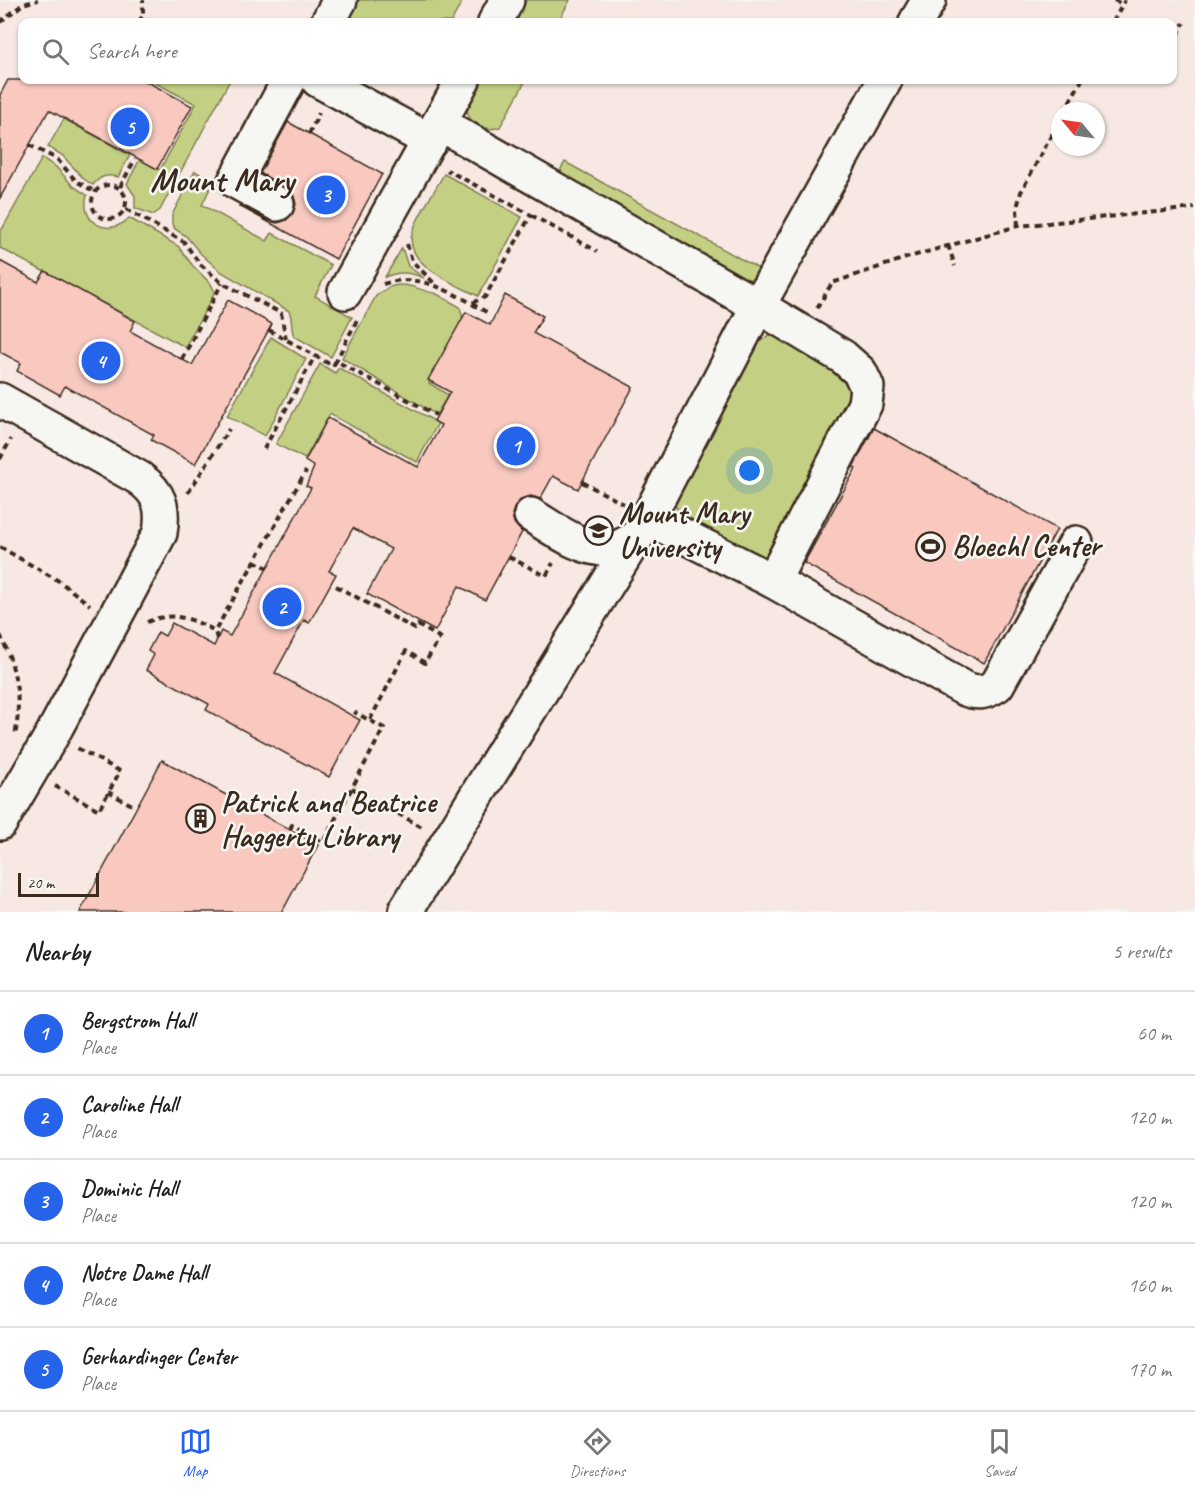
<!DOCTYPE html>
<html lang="en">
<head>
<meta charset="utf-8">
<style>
  :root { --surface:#fff; --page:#f2f2f2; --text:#222; --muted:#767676; --line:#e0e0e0; --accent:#2563eb }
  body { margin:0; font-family:Caveat,sans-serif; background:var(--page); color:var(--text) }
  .compass { position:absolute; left:1051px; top:102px; width:54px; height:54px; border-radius:50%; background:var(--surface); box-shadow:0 2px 4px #0004; rotate:299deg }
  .scale { position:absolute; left:18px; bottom:15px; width:81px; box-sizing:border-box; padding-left:6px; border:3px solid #3b2a1e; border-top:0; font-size:16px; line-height:21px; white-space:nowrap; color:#3b2a1e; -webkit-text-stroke:4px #f6f6f2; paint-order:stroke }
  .you { position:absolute; left:750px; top:471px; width:21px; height:21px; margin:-15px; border:4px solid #fff; border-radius:50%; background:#1a73e8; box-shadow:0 0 0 9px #1a73e833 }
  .badge { display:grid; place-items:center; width:39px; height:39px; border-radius:50%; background:var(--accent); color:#fff; font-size:20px; font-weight:700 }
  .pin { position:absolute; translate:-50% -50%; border:3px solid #fff; box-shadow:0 2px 6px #0006 }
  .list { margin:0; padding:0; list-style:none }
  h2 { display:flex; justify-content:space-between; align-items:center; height:78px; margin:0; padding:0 24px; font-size:26px }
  h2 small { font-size:20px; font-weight:400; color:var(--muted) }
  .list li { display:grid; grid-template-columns:39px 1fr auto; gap:18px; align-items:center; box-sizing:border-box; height:84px; padding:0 24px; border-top:2px solid var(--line) }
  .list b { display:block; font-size:22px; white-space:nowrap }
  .list p { margin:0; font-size:20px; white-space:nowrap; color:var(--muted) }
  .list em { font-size:20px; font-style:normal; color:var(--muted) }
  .icon { flex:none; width:33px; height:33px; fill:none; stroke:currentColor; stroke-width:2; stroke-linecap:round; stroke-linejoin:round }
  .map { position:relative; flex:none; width:1195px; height:912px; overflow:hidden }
  .search { position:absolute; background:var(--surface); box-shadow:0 2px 4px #0004; left:18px; right:18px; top:18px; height:66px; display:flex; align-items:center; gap:15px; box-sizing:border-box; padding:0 21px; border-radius:12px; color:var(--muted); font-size:22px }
  .sheet { height:498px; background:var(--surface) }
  nav { display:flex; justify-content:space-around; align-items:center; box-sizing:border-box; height:84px; border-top:2px solid var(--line); background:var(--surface); font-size:16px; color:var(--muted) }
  nav a { display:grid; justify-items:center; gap:3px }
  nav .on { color:var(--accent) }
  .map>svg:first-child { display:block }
</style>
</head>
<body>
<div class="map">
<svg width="1195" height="912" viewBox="0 0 1195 912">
  <rect width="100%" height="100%" fill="#f6f6f2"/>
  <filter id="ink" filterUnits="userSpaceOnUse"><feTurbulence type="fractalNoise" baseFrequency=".0167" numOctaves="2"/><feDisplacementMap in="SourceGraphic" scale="12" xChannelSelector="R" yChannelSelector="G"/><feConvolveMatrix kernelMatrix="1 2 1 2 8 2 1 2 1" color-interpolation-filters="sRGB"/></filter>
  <g filter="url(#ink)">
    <path fill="#f7e8e3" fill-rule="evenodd" d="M0,0H1195V912H0ZM22,22H1172V80H22ZM1060,111H1096V147H1060Z"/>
    <g fill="#c3d084" stroke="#7f7d51" stroke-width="1.5">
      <path d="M350,0H463L451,22H338Z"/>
      <path d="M523,0H570L558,22H510Z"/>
      <path d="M150,80H230L160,210L153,215L135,208V196L127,184L140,159L160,170L196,104Z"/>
      <path d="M479,80H526L500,127C486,132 465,124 467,105C468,97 475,87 479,80Z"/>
      <path d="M64,119L130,155L118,177C107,174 100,176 93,185L84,179L62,155L48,147Z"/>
      <path d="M42,158L56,167L73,186L87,195C79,224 110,238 129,218L178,246L193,266L211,284L214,290L213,296L185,347L0,248V233Z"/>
      <path d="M565,162L761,270C756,277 752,280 743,281L562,176L561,169Z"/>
      <path d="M195,171L213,182L202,205L267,241L272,233L331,265L315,296L352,317L331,357L294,336C290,327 293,319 289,311L220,271L200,253L186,236L175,229L172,224V215Z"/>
      <path d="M444,174L522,217L478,296C454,283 398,263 414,228C422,209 434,192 444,174Z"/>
      <path d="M402,248L408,266L424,278C410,272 399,271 385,277Z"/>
      <path d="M398,285C414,284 422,292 435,293L460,307L463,320L429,383L448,395L436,415L342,358L376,296L389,287Z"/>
      <path d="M780,331L860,388L767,560L689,521L679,512L672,500L753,346L771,334Z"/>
      <path d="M271,337L306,359L265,436L227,416Z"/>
      <path d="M320,364L335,373L339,368L438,423L417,462L330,414L305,459L276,444Z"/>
    </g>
    <g fill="#f9c9c0" stroke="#3b2a1e" stroke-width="1.5">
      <path d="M8,80H144L192,106L157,169L49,110L0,198V95Z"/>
      <path d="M288,122L382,174L336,259L239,206L240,205L268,220L277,223L286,220L293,213L296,204L293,194L286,188L260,173Z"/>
      <path d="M0,261L38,282L45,271L135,321L130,331L192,365L228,300L272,324L195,464L151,440L154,435L65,386L60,395L17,371L21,363L0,352Z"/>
      <path d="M505,295L543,316L533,333L633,387L578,489L553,476L540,499L531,496L523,498L516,505L512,514L514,523L522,532L485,600L459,586L435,631L367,594L391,549L353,528L329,571L336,574L309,623L304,620L275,673L360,720L329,777L206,710L209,704L146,670L154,655L148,651L158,632L165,636L172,623L214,646L221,631L230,636L311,488L306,486L314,467L305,461L328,418L418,467L441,425L434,421L450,392L428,380L466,312L490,325Z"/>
      <path d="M874,428L1057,529L984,663L804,563L856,468L853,467Z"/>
      <path d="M162,760L318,845L282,912H80Z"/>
    </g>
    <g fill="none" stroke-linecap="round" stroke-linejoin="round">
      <defs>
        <g id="minor">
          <path d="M328,22L340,0"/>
          <path d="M495,22L507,0"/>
          <path d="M916,22L929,0"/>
          <path d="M318,80L430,141"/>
          <path d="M439,123L758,306L843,357L860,372L867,387L865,404L773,581L648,518"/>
          <path d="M277,204L235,181L289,80"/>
          <path d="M345,292L463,80"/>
          <path d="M0,400L139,478C160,493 164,507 160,533L52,735L0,823"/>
          <path d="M531,515C554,529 582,551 610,549C618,549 628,542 636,538"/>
          <path d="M773,581L963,688C977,694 985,693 997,685L1076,543"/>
          <path d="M409,912L406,910L648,518L758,306L885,80"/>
        </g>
      </defs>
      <use href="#minor" stroke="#3b2a1e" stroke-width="38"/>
      <g stroke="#3b2a1e" stroke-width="4" stroke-dasharray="6 4.5" stroke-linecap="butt">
        <path d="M1114,0L1122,4"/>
        <path d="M0,22L23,4L38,0"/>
        <path d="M139,22L143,15V0"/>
        <path d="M1113,22L1125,0"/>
        <path d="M1172,44L1184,23"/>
        <path d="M1064,111L1082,80"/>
        <path d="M309,134L319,113"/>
        <path d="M29,145L57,159L76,181L95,192"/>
        <circle cx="109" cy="202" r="17"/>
        <path d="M120,187L135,159"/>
        <path d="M126,209L184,242L200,264L222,283L281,313L286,339"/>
        <path d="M531,215L597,251"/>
        <path d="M1018,226L1017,208L1021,192L1060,119"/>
        <path d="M407,244L412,261L436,285"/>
        <path d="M948,245L955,266"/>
        <path d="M383,284C418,273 441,288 472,303L485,297L531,215L447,170"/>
        <path d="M472,304L490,314"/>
        <path d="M817,308L832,283L909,257L1018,226L1195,208"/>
        <path d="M269,330L333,366L336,361L436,415"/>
        <path d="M182,359L222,283"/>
        <path d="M335,363L358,318"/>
        <path d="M264,449L315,356"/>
        <path d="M0,459L11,439"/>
        <path d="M582,482L624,504"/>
        <path d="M188,493L229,429"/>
        <path d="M0,547L59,581L90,605"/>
        <path d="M509,557L546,576L553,563"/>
        <path d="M254,561L268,568"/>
        <path d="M336,586L415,629L418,625L439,637"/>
        <path d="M147,622C173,611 191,618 215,631"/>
        <path d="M0,635C16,666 22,701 15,736"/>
        <path d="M217,639L215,631L306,471"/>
        <path d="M370,720L406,651L425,663L442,634"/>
        <path d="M55,786L99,810L120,771L77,748"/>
        <path d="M352,788L422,827"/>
        <path d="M108,792L132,805"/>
        <path d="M290,829L292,825L323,842L384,728L354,712"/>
      </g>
      <use href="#minor" stroke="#f6f6f2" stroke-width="33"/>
    </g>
  </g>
  <defs>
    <symbol id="university-ring" viewBox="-11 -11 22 22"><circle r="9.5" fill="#f6f6f2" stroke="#3b2a1e" stroke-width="1.5"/><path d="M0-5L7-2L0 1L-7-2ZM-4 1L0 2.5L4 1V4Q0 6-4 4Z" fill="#3b2a1e"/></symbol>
    <symbol id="stadium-ring" viewBox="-11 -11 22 22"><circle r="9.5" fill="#f6f6f2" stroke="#3b2a1e" stroke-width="1.5"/><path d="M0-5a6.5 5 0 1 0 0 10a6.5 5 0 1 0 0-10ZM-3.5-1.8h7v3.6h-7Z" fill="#3b2a1e"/></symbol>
    <symbol id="building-ring" viewBox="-11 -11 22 22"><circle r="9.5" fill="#f6f6f2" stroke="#3b2a1e" stroke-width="1.5"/><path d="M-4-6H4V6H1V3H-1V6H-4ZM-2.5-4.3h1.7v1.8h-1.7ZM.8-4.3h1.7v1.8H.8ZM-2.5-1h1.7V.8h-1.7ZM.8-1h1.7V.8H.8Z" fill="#3b2a1e"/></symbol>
  </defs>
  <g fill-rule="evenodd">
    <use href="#university-ring" x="582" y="514" width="33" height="33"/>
    <use href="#stadium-ring" x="914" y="530" width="33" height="33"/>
    <use href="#building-ring" x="184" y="802" width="33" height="33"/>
  </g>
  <g text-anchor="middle" stroke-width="5" stroke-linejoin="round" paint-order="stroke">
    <g font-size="30" font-weight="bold" fill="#3b2a1e" stroke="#f6f6f2" text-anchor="start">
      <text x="619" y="523">Mount Mary<tspan x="619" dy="34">University</tspan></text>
      <text x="952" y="556">Bloechl Center</text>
      <text x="221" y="812">Patrick and Beatrice<tspan x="221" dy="34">Haggerty Library</tspan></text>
    </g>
    <g font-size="33" font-weight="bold" fill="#3b2a1e" stroke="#f6f6f2">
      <text x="222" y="191">Mount Mary</text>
    </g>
  </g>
</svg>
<svg class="compass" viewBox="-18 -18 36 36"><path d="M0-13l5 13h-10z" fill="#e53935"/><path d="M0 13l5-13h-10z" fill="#767676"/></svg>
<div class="scale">20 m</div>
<div class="you"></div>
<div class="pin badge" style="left:516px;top:446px">1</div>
<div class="pin badge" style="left:282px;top:607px">2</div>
<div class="pin badge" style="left:326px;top:195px">3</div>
<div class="pin badge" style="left:101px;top:361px">4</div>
<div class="pin badge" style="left:130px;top:127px">5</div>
<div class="search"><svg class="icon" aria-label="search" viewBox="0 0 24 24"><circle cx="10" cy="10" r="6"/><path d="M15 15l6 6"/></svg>Search here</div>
</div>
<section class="sheet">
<h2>Nearby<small>5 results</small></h2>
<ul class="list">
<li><span class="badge">1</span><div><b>Bergstrom Hall</b><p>Place</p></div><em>60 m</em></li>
<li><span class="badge">2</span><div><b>Caroline Hall</b><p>Place</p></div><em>120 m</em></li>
<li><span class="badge">3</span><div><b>Dominic Hall</b><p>Place</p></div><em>120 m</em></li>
<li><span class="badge">4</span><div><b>Notre Dame Hall</b><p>Place</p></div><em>160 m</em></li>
<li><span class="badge">5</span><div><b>Gerhardinger Center</b><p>Place</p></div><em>170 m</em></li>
</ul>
</section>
<nav>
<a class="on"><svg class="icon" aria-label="map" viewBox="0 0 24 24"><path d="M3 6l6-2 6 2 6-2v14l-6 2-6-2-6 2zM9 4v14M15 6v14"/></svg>Map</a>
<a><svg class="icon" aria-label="directions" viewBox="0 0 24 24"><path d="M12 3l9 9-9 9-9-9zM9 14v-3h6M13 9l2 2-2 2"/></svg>Directions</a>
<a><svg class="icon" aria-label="saved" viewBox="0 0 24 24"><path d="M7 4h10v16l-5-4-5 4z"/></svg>Saved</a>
</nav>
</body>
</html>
